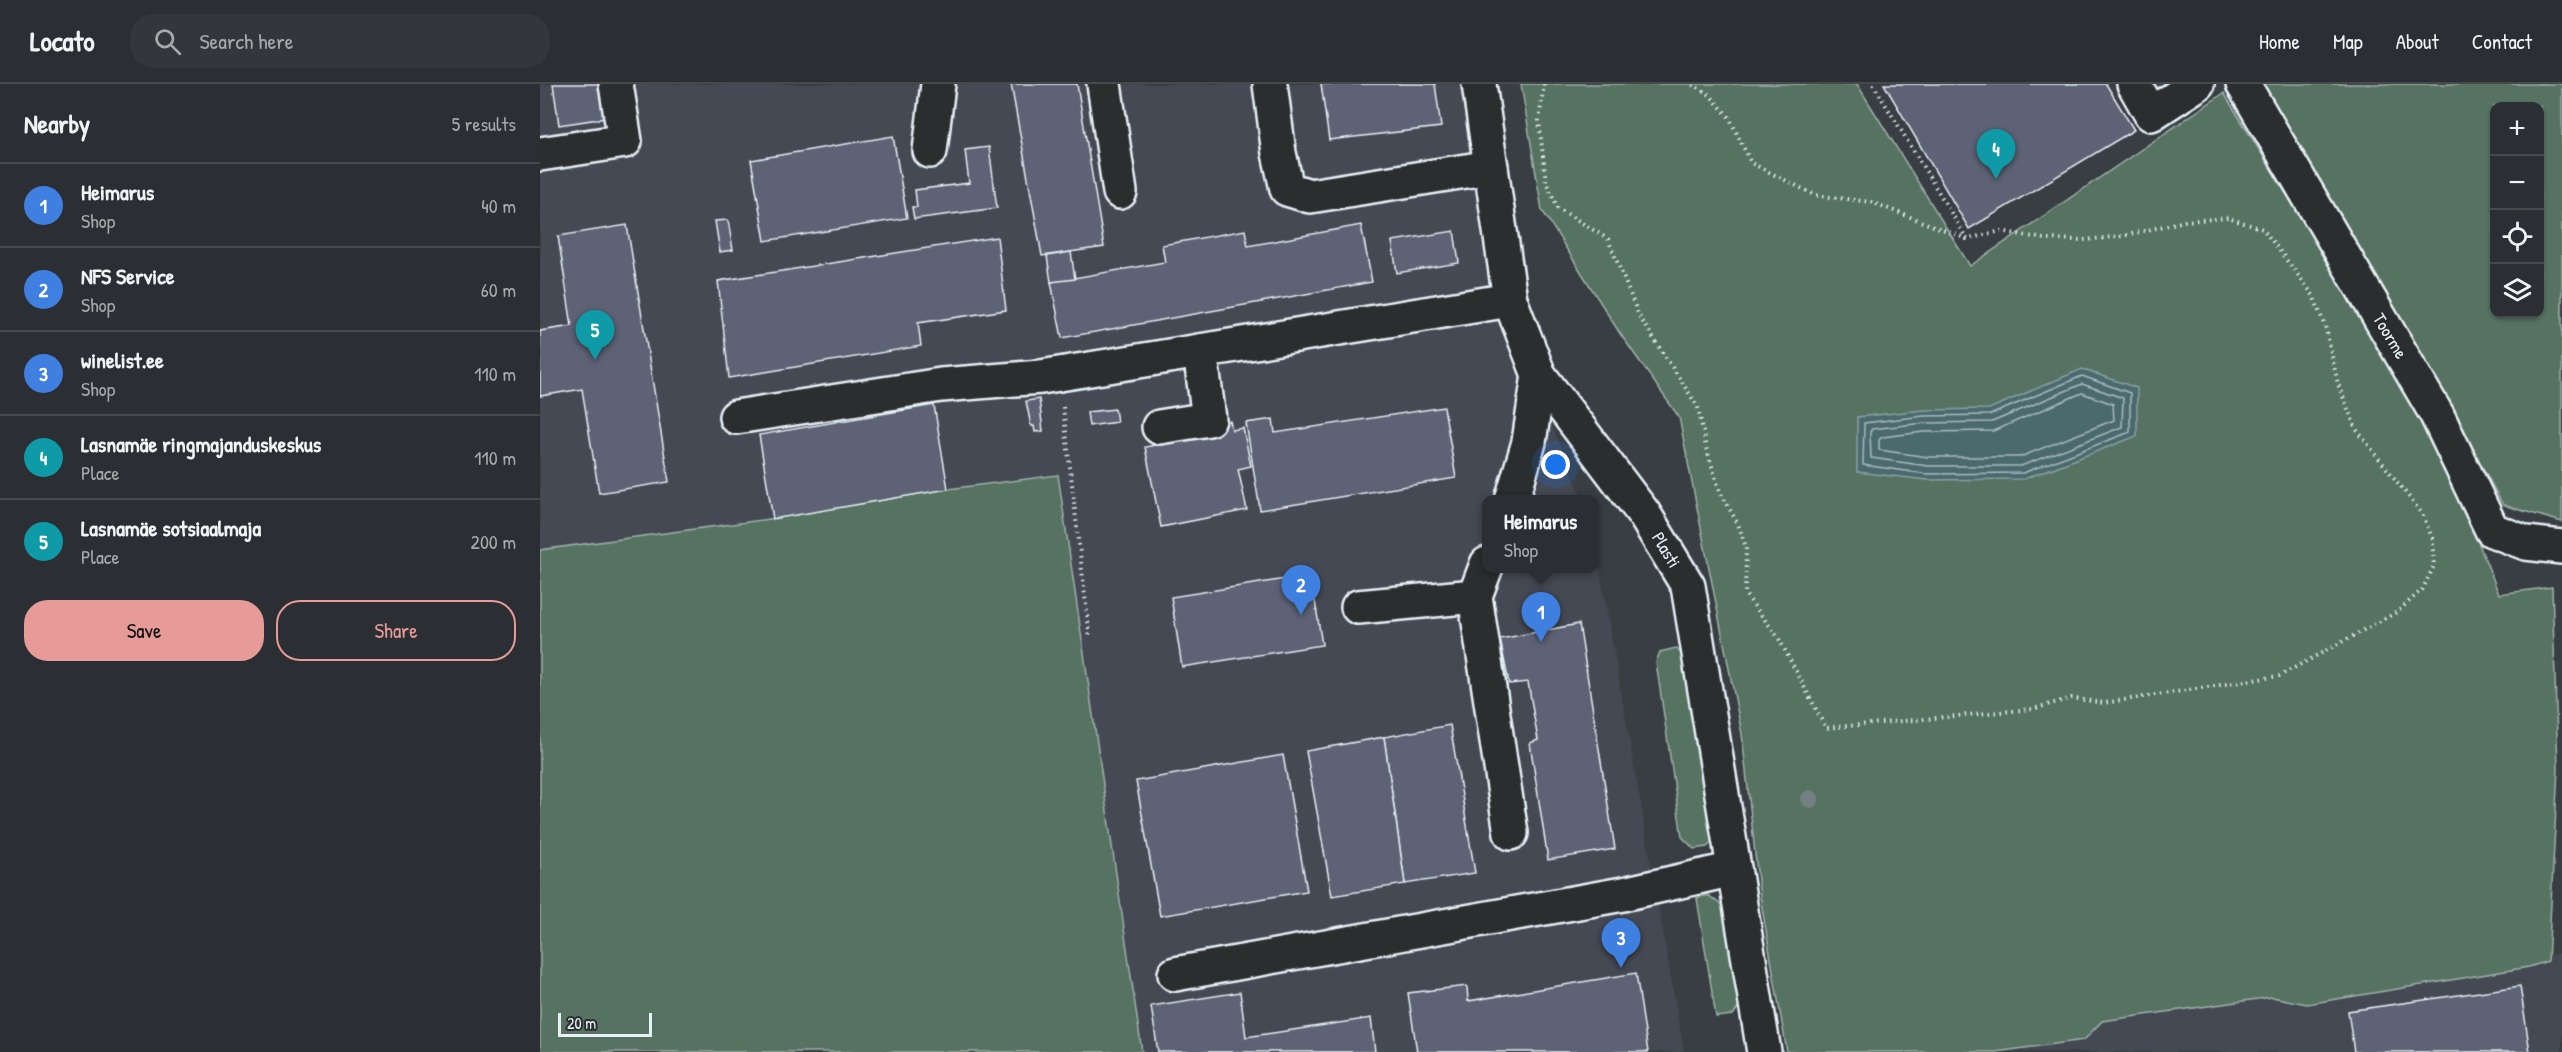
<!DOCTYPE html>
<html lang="en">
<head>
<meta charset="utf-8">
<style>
  :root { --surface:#2b2e32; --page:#33363a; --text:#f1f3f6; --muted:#a6a8ac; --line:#474a4d; --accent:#e69b98 }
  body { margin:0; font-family:"Patrick Hand",sans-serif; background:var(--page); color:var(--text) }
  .controls { position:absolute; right:18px; top:18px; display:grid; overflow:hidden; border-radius:12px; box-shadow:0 2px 4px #0004 }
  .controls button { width:54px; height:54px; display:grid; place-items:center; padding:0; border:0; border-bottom:2px solid var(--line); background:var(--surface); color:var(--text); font:30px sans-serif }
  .scale { position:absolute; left:18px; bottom:15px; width:94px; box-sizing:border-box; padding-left:6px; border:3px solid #e8f1f8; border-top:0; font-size:16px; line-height:21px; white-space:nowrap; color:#e8f1f8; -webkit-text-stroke:4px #2a2d2e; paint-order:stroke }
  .you { position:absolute; left:1016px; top:381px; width:21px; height:21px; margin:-15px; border:4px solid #fff; border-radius:50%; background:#1a73e8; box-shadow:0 0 0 9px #1a73e833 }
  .badge { display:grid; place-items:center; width:39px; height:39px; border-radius:50%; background:var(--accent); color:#fff; font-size:20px; font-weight:700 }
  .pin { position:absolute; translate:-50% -50px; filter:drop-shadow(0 2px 3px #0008) }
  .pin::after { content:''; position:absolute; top:32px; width:21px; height:18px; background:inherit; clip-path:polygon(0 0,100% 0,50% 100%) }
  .popup { position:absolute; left:942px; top:411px; width:117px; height:78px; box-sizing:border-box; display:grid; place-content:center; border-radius:12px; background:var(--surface); filter:drop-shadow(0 2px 4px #0005); font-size:20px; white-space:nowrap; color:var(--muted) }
  .popup b { font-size:22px; color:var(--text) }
  .popup::after { content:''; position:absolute; left:50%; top:100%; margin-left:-12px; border:12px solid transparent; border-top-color:var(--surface) }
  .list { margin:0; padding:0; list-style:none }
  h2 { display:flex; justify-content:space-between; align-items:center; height:78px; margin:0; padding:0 24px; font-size:26px }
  h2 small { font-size:20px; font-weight:400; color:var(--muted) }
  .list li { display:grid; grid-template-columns:39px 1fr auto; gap:18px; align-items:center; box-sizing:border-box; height:84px; padding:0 24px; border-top:2px solid var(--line) }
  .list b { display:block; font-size:22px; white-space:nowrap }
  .list p { margin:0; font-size:20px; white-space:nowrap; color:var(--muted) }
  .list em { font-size:20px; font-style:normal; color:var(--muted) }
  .actions { display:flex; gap:12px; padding:18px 24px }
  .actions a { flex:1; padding:14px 0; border:2px solid var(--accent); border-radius:24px; text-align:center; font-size:21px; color:var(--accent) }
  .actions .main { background:var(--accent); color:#111 }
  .icon { flex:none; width:33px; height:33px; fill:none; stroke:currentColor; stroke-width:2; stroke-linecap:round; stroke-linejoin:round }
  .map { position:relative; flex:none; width:2022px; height:968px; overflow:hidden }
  header { display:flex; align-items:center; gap:36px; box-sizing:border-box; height:84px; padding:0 30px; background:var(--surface); border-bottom:2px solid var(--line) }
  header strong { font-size:28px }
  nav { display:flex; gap:33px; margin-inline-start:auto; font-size:21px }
  .search { width:420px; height:54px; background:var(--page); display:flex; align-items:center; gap:15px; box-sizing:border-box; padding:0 21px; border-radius:24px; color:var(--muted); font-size:22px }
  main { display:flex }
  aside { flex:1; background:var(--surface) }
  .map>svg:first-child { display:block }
</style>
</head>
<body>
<header>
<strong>Locato</strong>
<div class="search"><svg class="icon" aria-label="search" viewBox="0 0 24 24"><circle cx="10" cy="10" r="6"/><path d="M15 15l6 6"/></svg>Search here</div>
<nav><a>Home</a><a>Map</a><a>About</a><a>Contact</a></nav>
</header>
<main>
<aside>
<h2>Nearby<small>5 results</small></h2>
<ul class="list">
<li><span class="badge" style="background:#3f7fe0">1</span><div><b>Heimarus</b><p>Shop</p></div><em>40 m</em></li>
<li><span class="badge" style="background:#3f7fe0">2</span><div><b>NFS Service</b><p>Shop</p></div><em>60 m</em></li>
<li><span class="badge" style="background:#3f7fe0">3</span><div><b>winelist.ee</b><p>Shop</p></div><em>110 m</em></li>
<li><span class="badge" style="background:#0f9aa8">4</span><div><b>Lasnamäe ringmajanduskeskus</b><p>Place</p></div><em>110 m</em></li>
<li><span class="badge" style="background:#0f9aa8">5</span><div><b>Lasnamäe sotsiaalmaja</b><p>Place</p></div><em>200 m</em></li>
</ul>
<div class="actions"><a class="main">Save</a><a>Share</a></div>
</aside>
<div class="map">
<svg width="2022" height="968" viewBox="0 0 2022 968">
  <rect width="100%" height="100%" fill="#393e43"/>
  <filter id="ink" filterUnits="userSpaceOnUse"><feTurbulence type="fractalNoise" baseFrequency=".0167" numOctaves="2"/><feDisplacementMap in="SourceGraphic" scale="12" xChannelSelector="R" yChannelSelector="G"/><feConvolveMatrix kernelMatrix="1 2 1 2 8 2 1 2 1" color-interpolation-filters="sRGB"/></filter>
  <g filter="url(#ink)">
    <g fill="#444952">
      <path d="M0,0H922L946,185L1043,415L947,416V484H1055V459L1144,968H0Z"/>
      <path d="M2022,869V968H1455L1544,956L1562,937Z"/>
    </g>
    <g fill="#567260" stroke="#9fb2ac" stroke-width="1.5" fill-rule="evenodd">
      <path d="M981,0H1317L1430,182L1684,9L1860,294L1905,376L1959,510L2012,503L2018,685L2008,877L1989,883L1767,920L1732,913L1562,937L1544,956L1455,968H1247L1219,806L1202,650L1139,333L1079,248L1002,126Z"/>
      <path d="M1724,0H2022V438L1963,421L1916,334ZM1954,22H2000V230H1954Z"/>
      <path d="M518,391L602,968H0V466L237,434L408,405Z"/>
      <path d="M1136,564L1144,572L1174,756L1167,763L1154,765L1142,753L1116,578L1120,568Z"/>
      <path d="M1168,811L1184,823L1200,921L1193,931L1176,933L1157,814Z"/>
    </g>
    <path fill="#4c6a6e" stroke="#8aa0a5" stroke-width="1.5" d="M1542,285L1597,304V352L1484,395L1387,396L1317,388V333L1384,326L1449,325Z"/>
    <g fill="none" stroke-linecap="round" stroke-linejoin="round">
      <g stroke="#aabbc1" stroke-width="1.5">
        <path d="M1542,292L1590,309V348L1483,389L1387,390L1323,381L1324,339L1384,332L1450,331Z"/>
        <path d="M1542,300L1583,314L1582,343L1481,382H1388L1331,374L1330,348L1332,345L1384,339L1452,338Z"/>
        <path d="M1542,309L1573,320L1574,336L1480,373H1388L1339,366V356L1342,353L1384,348L1453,347Z"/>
      </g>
    </g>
    <g fill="#5d6475" stroke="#e8f1f8" stroke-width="1.5">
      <path d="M13,0H60L65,34L19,41Z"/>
      <path d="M471,0H537L564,163L502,172Z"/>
      <path d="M781,0H895L901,43L789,56Z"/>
      <path d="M1344,0H1566L1594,46L1429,145Z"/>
      <path d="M353,52L367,134L225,157L211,76Z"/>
      <path d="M449,63L457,124L374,135L372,123H377L375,106L429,99L425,66Z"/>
      <path d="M188,136L193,166L180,168L175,137Z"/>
      <path d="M87,141L129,398L59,409L42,305L0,312V247L32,242L18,152Z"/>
      <path d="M821,141L832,198L522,254L511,198L625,178L622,161L705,146L708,162Z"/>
      <path d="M914,147L919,179L857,189L852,157Z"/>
      <path d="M457,153L466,226L378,239L381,262L189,294L178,197Z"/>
      <path d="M531,168L535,195L511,198L507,172Z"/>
      <path d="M499,315L503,347L495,348L494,342H491L486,317Z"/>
      <path d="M394,321L408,405L233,435L219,351Z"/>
      <path d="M904,323L916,394L720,426L706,339L733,335L735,349Z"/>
      <path d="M575,325L577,338L549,342L547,328Z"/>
      <path d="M690,337L692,346L703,344L711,382L698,385L707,426L621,443L605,363L675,349L673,340Z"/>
      <path d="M771,491L782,561L642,583L631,513Z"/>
      <path d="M1039,540L1075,765L1008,776L990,659L998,656L988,598L969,600L960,555Z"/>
      <path d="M910,641L935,789L865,800L844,653Z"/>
      <path d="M844,653L865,800L792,812L766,667Z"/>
      <path d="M743,671L767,807L620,832L596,697Z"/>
      <path d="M1096,889L1108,968H877L868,909L927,902L928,917Z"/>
      <path d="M1980,902L1990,968H1814L1808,927Z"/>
      <path d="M700,908L706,953L831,934L835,968H618L611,922Z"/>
    </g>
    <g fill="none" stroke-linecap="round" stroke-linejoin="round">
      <defs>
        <g id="minor">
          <path d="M564,0L580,108"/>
          <path d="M730,0L739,69L747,105L770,112L951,83"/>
          <path d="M939,0L970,216L999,291L1104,430L1148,502L1224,968"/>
          <path d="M1594,0L1611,30L1657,0"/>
          <path d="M1703,0L1897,331L1952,446L1986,459L2022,463"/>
          <path d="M390,67L398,0"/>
          <path d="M0,70L85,57L76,0"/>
          <path d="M196,333L401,301L501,293L970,216"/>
          <path d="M619,343L669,335L660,267"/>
          <path d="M972,416L989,358L999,291"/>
          <path d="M947,480L935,512L971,749"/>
          <path d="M818,523L935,512"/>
          <path d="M635,890L1083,810L1194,785"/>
        </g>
      </defs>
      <use href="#minor" stroke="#e8f1f8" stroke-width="38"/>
      <g stroke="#e8f1f8" stroke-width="4" stroke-dasharray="1.5 4.5" stroke-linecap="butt">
        <path d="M1004,0L999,37L1006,98L1018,124L1068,155L1099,232L1158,323L1166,363L1180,408L1198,440L1206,463L1205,510L1238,553L1286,644L1493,625L1532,614L1564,619L1739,592L1857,528L1882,506L1894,482L1892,454L1883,431L1816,345L1798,300L1786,245L1773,211L1723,145L1688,134L1645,137L1583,152L1544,156L1504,155L1461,147L1427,155L1331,118L1275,111L1211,79L1189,33L1170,11L1151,0"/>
        <path d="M1333,0L1427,155"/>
        <path d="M523,323L550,555"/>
      </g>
      <use href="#minor" stroke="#2a2d2e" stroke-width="33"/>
    </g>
    <circle fill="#758181" cx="1270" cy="715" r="9"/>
  </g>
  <g text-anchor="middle" stroke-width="5" stroke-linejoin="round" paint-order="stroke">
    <g font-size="18" fill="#e8f1f8" stroke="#2a2d2e">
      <text transform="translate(1850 252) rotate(59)" y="6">Toorme</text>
      <text transform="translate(1126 466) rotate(59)" y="6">Plasti</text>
    </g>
  </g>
</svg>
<div class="controls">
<button>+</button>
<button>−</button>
<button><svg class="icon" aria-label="locate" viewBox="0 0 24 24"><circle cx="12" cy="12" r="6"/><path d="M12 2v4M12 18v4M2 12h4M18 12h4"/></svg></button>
<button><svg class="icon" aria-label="layers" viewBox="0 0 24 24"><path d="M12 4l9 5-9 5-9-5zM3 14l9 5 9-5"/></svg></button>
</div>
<div class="scale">20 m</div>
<div class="you"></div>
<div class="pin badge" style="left:1001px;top:558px;background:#3f7fe0">1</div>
<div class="popup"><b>Heimarus</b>Shop</div>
<div class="pin badge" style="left:761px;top:531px;background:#3f7fe0">2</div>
<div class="pin badge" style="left:1081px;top:884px;background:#3f7fe0">3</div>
<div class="pin badge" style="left:1456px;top:95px;background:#0f9aa8">4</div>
<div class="pin badge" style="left:55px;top:276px;background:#0f9aa8">5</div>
</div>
</main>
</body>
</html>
